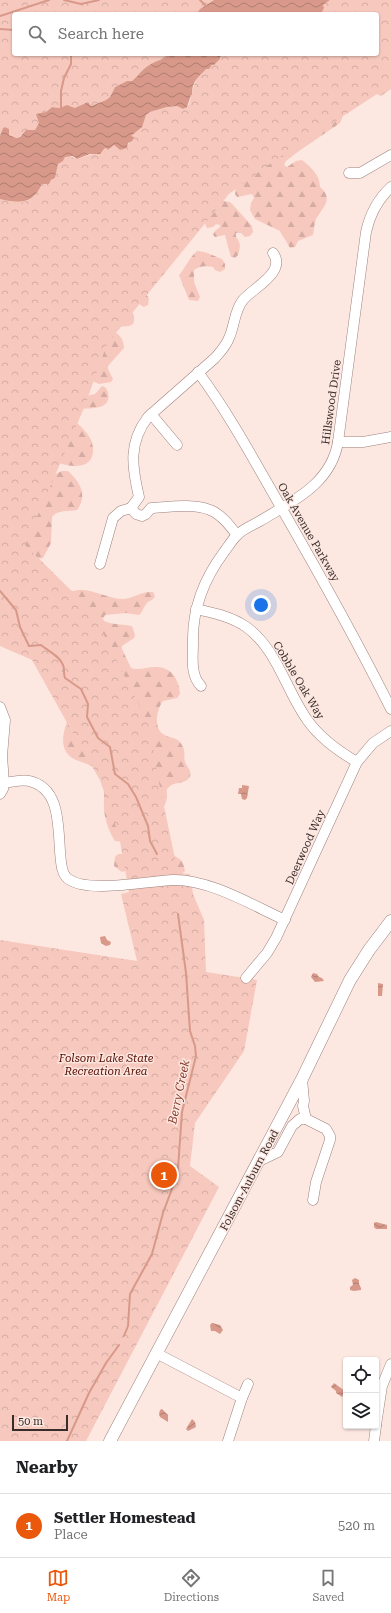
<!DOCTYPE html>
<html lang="en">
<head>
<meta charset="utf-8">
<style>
  :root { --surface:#fff; --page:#f6f6f6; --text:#202124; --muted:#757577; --line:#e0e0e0; --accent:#ea580c }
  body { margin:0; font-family:"Roboto Serif",serif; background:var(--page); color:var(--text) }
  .controls { position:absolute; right:12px; bottom:12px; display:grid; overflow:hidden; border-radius:4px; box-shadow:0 1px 3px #0004 }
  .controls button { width:36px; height:36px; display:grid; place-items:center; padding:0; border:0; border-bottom:1px solid var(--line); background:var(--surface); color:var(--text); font:20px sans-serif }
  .scale { position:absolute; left:12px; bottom:10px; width:56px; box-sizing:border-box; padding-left:4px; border:2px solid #382d2a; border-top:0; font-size:11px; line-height:14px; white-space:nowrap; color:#382d2a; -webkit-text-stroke:3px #fde7e1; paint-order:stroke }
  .you { position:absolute; left:261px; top:605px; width:14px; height:14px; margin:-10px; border:3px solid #fff; border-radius:50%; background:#1a73e8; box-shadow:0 0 0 6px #1a73e833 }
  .badge { display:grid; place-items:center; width:26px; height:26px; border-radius:50%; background:var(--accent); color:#fff; font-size:13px; font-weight:700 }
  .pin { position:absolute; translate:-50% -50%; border:2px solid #fff; box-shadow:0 1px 4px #0006 }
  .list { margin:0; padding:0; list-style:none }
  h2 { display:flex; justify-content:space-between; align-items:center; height:52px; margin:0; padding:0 16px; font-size:17px }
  h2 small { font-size:13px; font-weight:400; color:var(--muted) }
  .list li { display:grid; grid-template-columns:26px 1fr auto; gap:12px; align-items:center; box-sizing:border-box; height:64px; padding:0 16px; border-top:1px solid var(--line) }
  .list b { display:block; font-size:15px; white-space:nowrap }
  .list p { margin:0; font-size:13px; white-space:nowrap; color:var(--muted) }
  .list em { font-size:13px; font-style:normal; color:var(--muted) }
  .icon { flex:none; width:22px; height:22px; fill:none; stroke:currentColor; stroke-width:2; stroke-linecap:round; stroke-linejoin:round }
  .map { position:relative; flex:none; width:391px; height:1441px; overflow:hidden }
  .search { position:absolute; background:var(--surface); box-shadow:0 1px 3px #0004; left:12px; right:12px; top:12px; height:44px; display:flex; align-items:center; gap:10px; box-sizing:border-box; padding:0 14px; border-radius:4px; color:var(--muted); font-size:15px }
  .sheet { height:116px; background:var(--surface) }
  nav { display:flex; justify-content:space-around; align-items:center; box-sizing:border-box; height:56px; border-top:1px solid var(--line); background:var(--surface); font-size:11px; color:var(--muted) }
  nav a { display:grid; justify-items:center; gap:2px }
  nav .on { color:var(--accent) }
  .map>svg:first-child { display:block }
</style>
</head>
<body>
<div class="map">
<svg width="391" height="1441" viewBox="0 0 391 1441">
  <defs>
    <pattern id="forest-firs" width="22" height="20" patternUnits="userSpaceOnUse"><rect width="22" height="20" fill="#f7c8bd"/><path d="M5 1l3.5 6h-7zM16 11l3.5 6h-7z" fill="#d4aca3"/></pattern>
    <pattern id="park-crowns" width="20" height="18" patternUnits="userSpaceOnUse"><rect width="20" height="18" fill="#f7c8bd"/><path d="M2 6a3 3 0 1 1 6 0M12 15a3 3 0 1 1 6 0" fill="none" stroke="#d4aca3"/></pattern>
    <pattern id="water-waves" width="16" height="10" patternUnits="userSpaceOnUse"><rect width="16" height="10" fill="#d8998a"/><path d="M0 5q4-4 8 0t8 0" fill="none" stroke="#b07d71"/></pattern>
  </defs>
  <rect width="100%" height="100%" fill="#fde7e1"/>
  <g fill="url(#forest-firs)">
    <path d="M345,111L340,123L299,151L286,161L284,165L287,167L296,161L302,160C311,167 320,175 320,187C334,199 323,207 316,219C314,224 314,230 313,235L298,241L295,247L290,248L280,231L255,219L250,210L251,203L254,198L252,194L237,197L235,194L236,185Z"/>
    <path d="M219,200L230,202L233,205L252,226L253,232L250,236L245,237L241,233H236C235,238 238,238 239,242C241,246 239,251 238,255L235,258L231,257L225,235L215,237L213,235L215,231L220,227V225L216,224L213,227L207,228L203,218Z"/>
    <path d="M197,251C206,251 213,256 222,259L225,264V269L220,272L215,270L213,267C205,266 201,265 194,270V282L200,297L198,301L189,300L179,275C186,267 189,258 197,251Z"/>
    <path d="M131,258H138L141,263L143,269L138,278L140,287L149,298L148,305L144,307L136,302H128L127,306C133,312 136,316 133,324L129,326L116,327L109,319L106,320C107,335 123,328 124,348L108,366V369L113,379L111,382L99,384L79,375C71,379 72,391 77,398L95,394L102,386C106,387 107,389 108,393C112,410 91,408 79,409L75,421C80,426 86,431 90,438C92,441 93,446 93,450C93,470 71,467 58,463L57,453C41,445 33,470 18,467L16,460C20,452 26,446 28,438C23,430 21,414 25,406C35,401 33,390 39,381H42L50,387L54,386L56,383L54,373C59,364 65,366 73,364C76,360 75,356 72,352L67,351L63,347C62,339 68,328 77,325C80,324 83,326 87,325L90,315L105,302L108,289L113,287L116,291V301H120C123,293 121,289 121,282C120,273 126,265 131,258Z"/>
    <path d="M62,471H68C80,482 88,495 77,510C69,512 58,509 52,517L51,543L43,558L35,560L70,592C87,585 104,598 122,599C133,599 141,591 153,592L155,596C153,601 150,600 147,603C143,607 143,612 139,615L126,613L105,615L103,619L104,621C113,625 122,624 132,626L135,635L134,638L122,646V649L131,668C140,671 146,667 156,667C172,667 179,680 180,694L177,698L163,701C157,708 153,728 163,734C168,738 176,737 180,742C187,752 183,754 185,762C187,767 192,771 190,776C187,785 174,781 169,787C166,789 167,792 167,796C167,801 165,805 162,810C165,820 167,842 171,851C176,861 183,855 185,871L179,876L131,869L122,872L114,866L115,857L118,854H124V842L115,841C109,832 105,820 104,809C103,796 108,783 97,771C92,764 83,763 76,760C57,752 63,731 69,717L0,519V499Z"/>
  </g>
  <g fill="url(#park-crowns)">
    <path d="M0,0H214L200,9L196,14H14V54H168C163,60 158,60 151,64C143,68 139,75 132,81H127L115,87L110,97L106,100L91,106L88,102L75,108L70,106L60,108L52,107L38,118L39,124L35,130H26L19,137L15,138L9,135V129L5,127L3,128L0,136Z"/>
    <path d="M330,0H391V89L381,96L377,94L271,163L229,194L107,344L84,408L25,545L92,611L150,727L157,773L178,873L190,874L193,894L204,920L206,972L257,980L244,1051L195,1123L190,1166L219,1187L86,1441H0V940L137,961L121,894L129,892L119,836L100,780L75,737L32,660L0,646V199C20,204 33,205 42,184H49L51,180L55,178L58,164L63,161L65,157L69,156L77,159L103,151L105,148L114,145L120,150L127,148L131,136L140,128L146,115L150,112L167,107L177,106L183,109L189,105C193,91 195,67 214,65L220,59L219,58L226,54H377V14H321L324,8L323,5Z"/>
  </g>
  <g fill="url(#water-waves)">
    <path d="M214,0H330L323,5L324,8L321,14H196L200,9Z"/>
    <path d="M168,54H226L220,57V59L214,65H212L209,69H206C199,77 192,80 192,95H191L187,107L183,109L177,106L167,107L150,112L146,115L142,127L131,136L134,137L132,141L128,143L127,148L120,150L114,145L109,149L105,148L100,154H90L77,159L73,156L65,157L63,161L58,164L55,178L51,180L49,184H42C33,204 20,204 0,199V136L3,128L5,127L9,129V135L16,138L20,137L26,130H35L39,123L36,114L46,112L52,107L60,108L67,105L75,108L88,102L91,106L106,100L110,97L115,87L127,81H132C139,75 143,68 151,64C158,60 163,60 168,54Z"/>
    <path d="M242,785L249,786L247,798L245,800L242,799L241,794H238L239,788H242Z"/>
    <path d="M105,936L107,940L111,942L110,945L106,946L101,943L100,937Z"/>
    <path d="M313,973L317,974L319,977L322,978L324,981L315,982L311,977Z"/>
    <path d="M378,983L383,984L382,996H378Z"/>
    <path d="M376,1222L387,1225V1229H376L374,1227V1223Z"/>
    <path d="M355,1278L359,1280V1284L361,1288V1290L354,1291L350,1290V1287L353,1285L352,1280Z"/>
    <path d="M212,1323L220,1325L223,1330L220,1334L215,1331H211L210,1325Z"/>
    <path d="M334,1383L345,1391L342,1397L336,1393V1391L331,1387Z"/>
    <path d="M162,1409L168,1415V1422L160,1417L159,1414L160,1410Z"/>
    <path d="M192,1419L195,1422L196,1427L188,1431L186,1429Z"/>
  </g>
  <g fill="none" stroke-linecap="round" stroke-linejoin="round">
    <g stroke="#d8998a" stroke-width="2">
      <path d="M64,0L81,4L99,0"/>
      <path d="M200,0L206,6"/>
      <path d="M0,16L49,0"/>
      <path d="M0,29L14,30"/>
      <path d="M61,111V91L64,78L71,64V54"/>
      <path d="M0,591L16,610L20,627L29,646L41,645C48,651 60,656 63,665C65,669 63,673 65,678L81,689L88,704L87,717L98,738L110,747L115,774L128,784L136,797L148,826L150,841L157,854"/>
      <path d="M124,1336L128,1326L130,1294L152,1254L163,1213L176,1178L178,1168L182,1112L196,1056L195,1046L190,1031L186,973L178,914"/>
      <path d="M67,1441L89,1393L106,1363L119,1345"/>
    </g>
    <defs>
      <g id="minor">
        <path d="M349,173H360L391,155"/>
        <path d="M198,372C230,415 255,462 282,509C320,575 357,641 391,709"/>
        <path d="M151,414L177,445"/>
        <path d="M338,442H363L391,437"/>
        <path d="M131,508L139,497C132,467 128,443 148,417L215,358C221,351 226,346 229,338C235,325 234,311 243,300C253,288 287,272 273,253"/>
        <path d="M131,508L136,514L142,516L146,514L151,508C169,507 193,503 210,510C221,514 230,526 237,535"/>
        <path d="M100,564L113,518L121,511L131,508"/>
        <path d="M196,609C213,613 230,616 245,626C277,648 286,691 308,721C321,739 338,751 357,762"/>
        <path d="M201,686C190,675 193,657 193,643C192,609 204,579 224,552C228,547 232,540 237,535C243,529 253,525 260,521C293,501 331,484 338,442L366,232C370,214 378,199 391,187"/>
        <path d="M0,707L5,720L2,756L4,783"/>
        <path d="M0,794L3,789L4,783C12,782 22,779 29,781C66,789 56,840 62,868C63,872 65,878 70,880C90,893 148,881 173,880C209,879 252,905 285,920"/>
        <path d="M246,978L267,953L276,938L357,762L373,743L391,731"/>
        <path d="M302,1079L304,1101L303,1106L306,1119"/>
        <path d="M259,1161L278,1152L292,1126L300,1119H306L326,1129L330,1136V1140L316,1182L313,1200"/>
        <path d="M156,1353L242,1398"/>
        <path d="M376,1425L382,1386L391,1364"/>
        <path d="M228,1441L242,1398L248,1384"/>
        <path d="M374,1441L376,1426"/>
      </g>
      <path id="major" d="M110,1441L302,1079L350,980L369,950L391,921"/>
    </defs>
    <use href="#minor" stroke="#9b827c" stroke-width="11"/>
    <use href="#major" stroke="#9b827c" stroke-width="13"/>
    <use href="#minor" stroke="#fff" stroke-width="10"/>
    <use href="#major" stroke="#fff" stroke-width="12"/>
  </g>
  <g text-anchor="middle" stroke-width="3" stroke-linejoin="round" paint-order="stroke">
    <g font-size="11" fill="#382d2a" stroke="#fde7e1">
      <text transform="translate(331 402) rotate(-82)" y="4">Hillswood Drive</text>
      <text transform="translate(309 532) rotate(60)" y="4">Oak Avenue Parkway</text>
      <text transform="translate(299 680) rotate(59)" y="4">Cobble Oak Way</text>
      <text transform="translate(305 847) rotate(-66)" y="4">Deerwood Way</text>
      <text transform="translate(249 1180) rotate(-62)" y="4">Folsom-Auburn Road</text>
    </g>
    <g font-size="11" font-style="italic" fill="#570c00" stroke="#fde7e1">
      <text x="106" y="1062">Folsom Lake State<tspan x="106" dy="13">Recreation Area</tspan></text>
    </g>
    <g font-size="12" font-style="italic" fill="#853827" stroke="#fde7e1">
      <text transform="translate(179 1092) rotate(-78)" y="4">Berry Creek</text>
    </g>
  </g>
</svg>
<div class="controls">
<button><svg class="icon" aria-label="locate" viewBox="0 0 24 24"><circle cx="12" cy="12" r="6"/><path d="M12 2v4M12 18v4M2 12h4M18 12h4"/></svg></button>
<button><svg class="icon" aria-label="layers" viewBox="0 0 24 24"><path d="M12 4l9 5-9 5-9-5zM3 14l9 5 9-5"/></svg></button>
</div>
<div class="scale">50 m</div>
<div class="you"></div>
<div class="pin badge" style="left:164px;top:1175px">1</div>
<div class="search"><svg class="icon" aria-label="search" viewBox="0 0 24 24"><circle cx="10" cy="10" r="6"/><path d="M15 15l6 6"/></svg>Search here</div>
</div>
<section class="sheet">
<h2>Nearby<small></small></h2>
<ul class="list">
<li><span class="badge">1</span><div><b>Settler Homestead</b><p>Place</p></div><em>520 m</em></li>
</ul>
</section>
<nav>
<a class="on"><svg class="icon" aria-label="map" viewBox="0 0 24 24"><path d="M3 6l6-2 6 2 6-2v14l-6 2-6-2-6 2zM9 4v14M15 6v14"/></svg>Map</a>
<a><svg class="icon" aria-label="directions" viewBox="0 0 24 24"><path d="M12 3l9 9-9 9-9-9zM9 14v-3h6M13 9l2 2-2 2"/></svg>Directions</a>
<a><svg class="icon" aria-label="saved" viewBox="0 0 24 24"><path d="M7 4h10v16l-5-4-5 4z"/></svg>Saved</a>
</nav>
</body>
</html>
